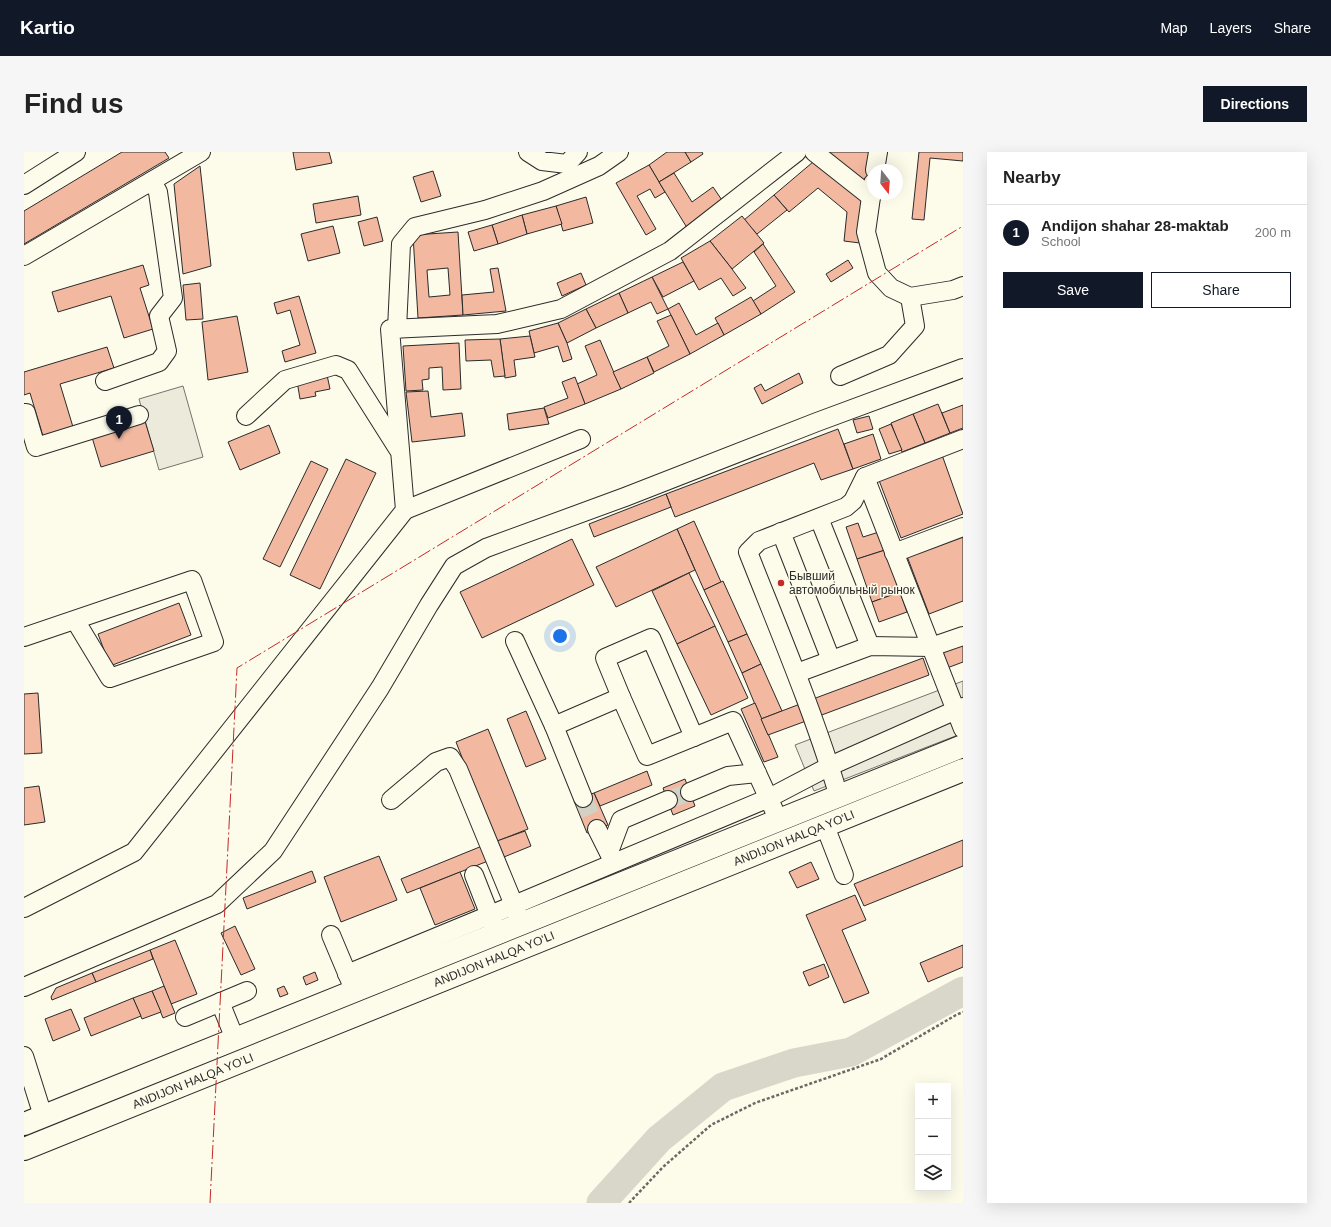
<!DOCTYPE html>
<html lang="en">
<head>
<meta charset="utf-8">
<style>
  :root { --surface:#fff; --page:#f6f6f6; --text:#222; --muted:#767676; --line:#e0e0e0; --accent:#111827 }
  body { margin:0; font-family:Arial,sans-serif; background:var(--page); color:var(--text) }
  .controls { position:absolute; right:12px; bottom:12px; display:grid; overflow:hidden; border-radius:0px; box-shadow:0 4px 16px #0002 }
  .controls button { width:36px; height:36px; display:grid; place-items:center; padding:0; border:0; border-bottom:1px solid var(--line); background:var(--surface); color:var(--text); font:20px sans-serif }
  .compass { position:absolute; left:843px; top:12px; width:36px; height:36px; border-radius:50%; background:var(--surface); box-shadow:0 4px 16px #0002; rotate:163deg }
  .you { position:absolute; left:536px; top:484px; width:14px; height:14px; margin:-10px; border:3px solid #fff; border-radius:50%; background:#1a73e8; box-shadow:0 0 0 6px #1a73e833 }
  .badge { display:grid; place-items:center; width:26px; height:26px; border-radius:50%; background:var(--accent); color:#fff; font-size:13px; font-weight:700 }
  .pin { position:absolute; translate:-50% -33px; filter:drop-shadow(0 1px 2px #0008) }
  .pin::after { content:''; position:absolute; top:21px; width:14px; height:12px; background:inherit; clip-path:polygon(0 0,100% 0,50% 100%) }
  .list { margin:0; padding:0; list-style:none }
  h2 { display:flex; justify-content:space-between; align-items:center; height:52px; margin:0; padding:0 16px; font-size:17px }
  h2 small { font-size:13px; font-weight:400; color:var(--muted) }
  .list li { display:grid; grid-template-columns:26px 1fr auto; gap:12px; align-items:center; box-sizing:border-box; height:56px; padding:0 16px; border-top:1px solid var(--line) }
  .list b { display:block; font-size:15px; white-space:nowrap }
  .list p { margin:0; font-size:13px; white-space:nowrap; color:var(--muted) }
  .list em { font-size:13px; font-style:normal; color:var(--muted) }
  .actions { display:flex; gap:8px; padding:12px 16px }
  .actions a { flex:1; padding:9px 0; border:1px solid var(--accent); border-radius:0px; text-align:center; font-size:14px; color:var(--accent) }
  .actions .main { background:var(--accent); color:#fff }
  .icon { flex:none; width:22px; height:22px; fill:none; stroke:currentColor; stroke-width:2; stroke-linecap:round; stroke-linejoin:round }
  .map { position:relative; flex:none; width:939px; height:1051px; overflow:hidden; border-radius:0px }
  header { display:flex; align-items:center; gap:24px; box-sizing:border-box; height:56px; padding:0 20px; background:var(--accent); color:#fff }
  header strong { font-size:19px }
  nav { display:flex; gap:22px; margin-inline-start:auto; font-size:14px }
  .intro { display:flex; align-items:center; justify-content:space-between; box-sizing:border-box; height:96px; padding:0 24px }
  h1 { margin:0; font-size:28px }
  .button { padding:10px 18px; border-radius:0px; background:var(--accent); color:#fff; font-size:14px; font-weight:700 }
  main { display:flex; gap:24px; padding:0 24px }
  aside { flex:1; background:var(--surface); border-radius:0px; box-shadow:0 4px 16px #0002 }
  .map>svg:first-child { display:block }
</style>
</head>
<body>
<header>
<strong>Kartio</strong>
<nav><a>Map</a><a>Layers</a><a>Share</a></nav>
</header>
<div class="intro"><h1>Find us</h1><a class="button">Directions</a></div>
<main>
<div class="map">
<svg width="939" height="1051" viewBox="0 0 939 1051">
  <rect width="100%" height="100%" fill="#fdfbea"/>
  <path fill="#ecebdb" stroke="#74746e" d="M159,234L179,305L135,318L115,247Z"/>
  <path fill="#eceadb" stroke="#74746e" d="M939,529V581L790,639L771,593Z"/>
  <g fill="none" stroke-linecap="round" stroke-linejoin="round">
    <path stroke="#d8d7c9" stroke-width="29" d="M577,1051L635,987L699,935L770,911L827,900L939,839"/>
  </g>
  <g fill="#f2b8a0" stroke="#2b2b2b" fill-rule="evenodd">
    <path d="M98,0H141L145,6L0,92V59Z"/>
    <path d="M269,0H305L308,11L272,18Z"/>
    <path d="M643,0H661L667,10L635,30L625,13Z"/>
    <path d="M661,0H678L679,2L667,10Z"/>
    <path d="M802,0H846L843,31Z"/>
    <path d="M895,0H939V9L906,6L900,68L888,67Z"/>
    <path d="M789,10L840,50L836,91L820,89L823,60L794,36L765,60L750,43Z"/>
    <path d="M625,13L641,40L631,46L626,37L613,44L632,77L622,83L592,31Z"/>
    <path d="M176,14L187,114L159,122L150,32Z"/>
    <path d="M409,19L417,44L397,50L389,25Z"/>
    <path d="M650,21L668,50L689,35L702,54L665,79L635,30Z"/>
    <path d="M750,43L763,58L733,82L720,68Z"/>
    <path d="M334,44L337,63L292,71L289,52Z"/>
    <path d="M562,45L569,71L539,79L532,54Z"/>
    <path d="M532,54L538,72L503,82L498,63Z"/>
    <path d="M498,63L503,82L474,92L468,73Z"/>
    <path d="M718,64L740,91L708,117L686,89Z"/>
    <path d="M353,65L359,89L340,94L334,70Z"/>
    <path d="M468,73L474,92L450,99L444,80Z"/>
    <path d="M309,74L316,101L284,109L277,82Z"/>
    <path d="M434,80L439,163L394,166L389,83ZM424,116L426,143L405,145L403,118Z"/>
    <path d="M686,89L708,117L722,136L709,144L697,126L675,138L657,106Z"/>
    <path d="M739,92L771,140L737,162L729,149L752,134L730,100Z"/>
    <path d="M824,108L829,116L807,130L802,122Z"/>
    <path d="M659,110L670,129L639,145L628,125Z"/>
    <path d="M119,113L125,133L116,136L129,177L100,186L87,144L34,160L28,140Z"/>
    <path d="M474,116L482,159L439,163L438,143L470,140L466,117Z"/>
    <path d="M557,121L562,133L538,144L533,131Z"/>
    <path d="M628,125L644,157L633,162L627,150L604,161L595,141Z"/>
    <path d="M176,131L179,167L162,168L159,133Z"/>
    <path d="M595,141L604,161L572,176L562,157Z"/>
    <path d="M275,144L292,201L261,210L258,199L276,193L266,158L253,162L250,151Z"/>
    <path d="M727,145L737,162L700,183L691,166Z"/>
    <path d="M655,151L672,183L694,171L700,183L666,202L644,157Z"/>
    <path d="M562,157L572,176L543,191L534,171Z"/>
    <path d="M647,163L666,202L630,220L623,205L645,194L633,169Z"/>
    <path d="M213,164L224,220L184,228L178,170Z"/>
    <path d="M534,171L543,191L548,207L539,210L534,194L510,201L505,179Z"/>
    <path d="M506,184L511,205L490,208L492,224L481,226L476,187Z"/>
    <path d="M476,187L481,224L470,225L467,208L442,209L441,188Z"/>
    <path d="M576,188L597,237L561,252L553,232L573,223L561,194Z"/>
    <path d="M435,191L437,237L419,238L418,215L405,216V227L398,228L399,238L382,239L379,194Z"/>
    <path d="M83,195L90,216L36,232L49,275L19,284L6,241L0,243V220Z"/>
    <path d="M623,205L630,221L597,237L589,220Z"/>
    <path d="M775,221L779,231L738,252L730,236L737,232L741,239Z"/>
    <path d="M303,223L306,237L291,240L292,244L276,247L273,229Z"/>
    <path d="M551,225L561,252L524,266L520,255L544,246L538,230Z"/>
    <path d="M404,239L407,265L438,261L441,284L388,290L382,240Z"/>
    <path d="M914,252L926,281L901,291L889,262Z"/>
    <path d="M939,253V276L926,281L918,261Z"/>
    <path d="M520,256L525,272L485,278L483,262Z"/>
    <path d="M889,262L901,291L878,300L867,271Z"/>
    <path d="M845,264L849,277L833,281L829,268Z"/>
    <path d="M120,266L130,299L77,315L67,282Z"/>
    <path d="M867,272L878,298L865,302L855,277Z"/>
    <path d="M245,273L256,301L216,318L204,290Z"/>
    <path d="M814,277L829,317L797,328L790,311L651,365L642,342Z"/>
    <path d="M849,282L857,307L829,317L820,292Z"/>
    <path d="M917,300L939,362L877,386L853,323Z"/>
    <path d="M322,307L352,321L296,437L266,423Z"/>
    <path d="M287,309L304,317L256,415L239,407Z"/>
    <path d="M642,342L647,355L570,385L565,372Z"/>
    <path d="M670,369L697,430L680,438L653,377Z"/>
    <path d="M834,371L839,385L855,380L861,398L833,407L822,375Z"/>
    <path d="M653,377L671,418L592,455L572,415Z"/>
    <path d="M939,378V449L905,462L881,399Z"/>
    <path d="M548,387L570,433L458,486L436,440Z"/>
    <path d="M861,398L876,440L848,450L833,407Z"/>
    <path d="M665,421L691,474L653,492L628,439Z"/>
    <path d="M699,429L723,482L704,490L680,438Z"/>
    <path d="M876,440L883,460L855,470L848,450Z"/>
    <path d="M155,451L167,483L86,514L74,482Z"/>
    <path d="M691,474L724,546L687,563L653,492Z"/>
    <path d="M723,482L737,512L718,521L704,490Z"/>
    <path d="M939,491V510L923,516L917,500Z"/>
    <path d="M899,506L905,523L795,564L789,547Z"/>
    <path d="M737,512L758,559L737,567L718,521Z"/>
    <path d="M14,541L18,601L0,602V542Z"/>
    <path d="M731,551L754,605L740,610L717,557Z"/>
    <path d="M776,552L782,569L744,583L737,567Z"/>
    <path d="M502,559L522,607L502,615L483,567Z"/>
    <path d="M464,577L504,677L471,690L432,590Z"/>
    <path d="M623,619L628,633L576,654L570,641Z"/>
    <path d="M661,627L671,654L649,663L639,636Z"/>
    <path d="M15,634L21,670L0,673V636Z"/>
    <path d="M570,641L584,673L563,681L550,649Z"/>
    <path d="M501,679L507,694L480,705L473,689Z"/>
    <path d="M939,688V714L840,754L830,732Z"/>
    <path d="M458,694L464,709L383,741L377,727Z"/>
    <path d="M355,704L373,748L317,770L300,725Z"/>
    <path d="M787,710L795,727L773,736L765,720Z"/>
    <path d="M288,719L292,730L223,757L219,746Z"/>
    <path d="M436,720L451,757L411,773L396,736Z"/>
    <path d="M831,743L842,768L818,778L845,841L820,851L782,763Z"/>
    <path d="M211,774L231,817L217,823L197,781Z"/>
    <path d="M151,788L173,842L147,852L126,798Z"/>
    <path d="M939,793V815L904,830L896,811Z"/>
    <path d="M126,798L129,807L72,830L68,821Z"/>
    <path d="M800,812L805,825L785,834L779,820Z"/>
    <path d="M291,820L294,828L282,833L279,825Z"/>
    <path d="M68,821L72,830L28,848L27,845L32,836Z"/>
    <path d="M140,834L151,861L139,866L128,839Z"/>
    <path d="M260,834L264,842L256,845L253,837Z"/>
    <path d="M128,839L137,860L118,867L109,846Z"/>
    <path d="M109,846L117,864L67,884L60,866Z"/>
    <path d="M47,857L56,878L29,889L21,867Z"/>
  </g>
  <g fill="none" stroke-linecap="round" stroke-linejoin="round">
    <g stroke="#d3d1c4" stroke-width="18" stroke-dasharray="18 9" stroke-linecap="butt">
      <path d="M559,646L573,677"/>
      <path d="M644,648L666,640"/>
    </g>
    <defs>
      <g id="minor">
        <path d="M504,0L518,9L543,12L554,0"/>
        <path d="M790,0L847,45"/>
        <path d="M851,18L854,0"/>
        <path d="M849,31L842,80L853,121L867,136L886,145L929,138L939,134"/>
        <path d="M0,33L52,0"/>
        <path d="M0,104L177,0"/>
        <path d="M373,177L377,92L391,75L461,58L519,39L575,14L595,0"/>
        <path d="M816,224L865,203L891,174L886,145"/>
        <path d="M81,229L135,210L143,199L135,164L149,146L134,40L128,29"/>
        <path d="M0,261H2L12,295L115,263"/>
        <path d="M222,264L261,228L312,213L324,218L374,297"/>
        <path d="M841,325L939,577"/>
        <path d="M381,358L557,287"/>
        <path d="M795,366L846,494"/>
        <path d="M757,380L807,508"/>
        <path d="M870,401L939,375"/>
        <path d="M0,485L168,428L190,490L86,526L51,468"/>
        <path d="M491,489L530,574"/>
        <path d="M773,521L846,494L907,495L939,484"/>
        <path d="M597,545L581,506L627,486L670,585"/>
        <path d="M666,640L704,624L733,621"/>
        <path d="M815,645C790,561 756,481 724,400L735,389L822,355L829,349L841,325L939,287"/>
        <path d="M559,646L530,574L597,545L623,604L709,569L755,669"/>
        <path d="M367,648L412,610L426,605L434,617L490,753L745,646L806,614L939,555"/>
        <path d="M801,674L820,723"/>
        <path d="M573,677L588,707"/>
        <path d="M585,700L597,668L644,648"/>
        <path d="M450,723L470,774"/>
        <path d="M0,756L110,700L381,358L366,177L473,172L537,157L646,99L773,0"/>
        <path d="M307,783L328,833"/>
        <path d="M323,822L490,753L494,764"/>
        <path d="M0,835L193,752L249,699L356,536L405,453L430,414L462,396L601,345L793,270L939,216"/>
        <path d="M196,850L211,887"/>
        <path d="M161,865L223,839"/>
        <path d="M0,904L19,964"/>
      </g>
      <g id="highway">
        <path d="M0,972L939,594"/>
        <path d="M0,997L939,618"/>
      </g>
    </defs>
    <use href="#minor" stroke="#2b2b2b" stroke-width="20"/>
    <use href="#highway" stroke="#2b2b2b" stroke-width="24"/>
    <path stroke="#6a6964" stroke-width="2.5" stroke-dasharray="3 2" stroke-linecap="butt" d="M605,1051L639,1015L687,973L731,951L857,907L932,863L939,860"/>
    <use href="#minor" stroke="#fdfbea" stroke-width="18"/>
    <use href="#highway" stroke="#fdfbea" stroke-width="22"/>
    <path stroke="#c62828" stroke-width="1" stroke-dasharray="14 3 2 3" stroke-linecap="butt" d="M186,1051L213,516L939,74"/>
  </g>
  <circle fill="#c62828" stroke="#fdfbea" stroke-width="1.5" cx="757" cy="431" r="4"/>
  <g text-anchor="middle" stroke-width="3" stroke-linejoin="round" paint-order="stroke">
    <g font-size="12" fill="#2b2b2b" stroke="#fdfbea" text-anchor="start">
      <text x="765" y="428">Бывший<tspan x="765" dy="14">автомобильный рынок</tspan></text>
    </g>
    <g font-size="12" fill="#2b2b2b" stroke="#fdfbea">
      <text transform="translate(770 686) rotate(-22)" y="4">ANDIJON HALQA YO‘LI</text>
      <text transform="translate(470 807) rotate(-22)" y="4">ANDIJON HALQA YO‘LI</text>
      <text transform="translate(169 929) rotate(-22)" y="4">ANDIJON HALQA YO‘LI</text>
    </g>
  </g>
</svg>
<div class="controls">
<button>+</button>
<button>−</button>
<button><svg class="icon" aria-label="layers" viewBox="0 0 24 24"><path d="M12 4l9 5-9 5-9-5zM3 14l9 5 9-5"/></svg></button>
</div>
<svg class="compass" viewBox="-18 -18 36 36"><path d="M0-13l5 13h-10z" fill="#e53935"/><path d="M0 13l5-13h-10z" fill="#767676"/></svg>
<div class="you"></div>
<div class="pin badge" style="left:95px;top:287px">1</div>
</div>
<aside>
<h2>Nearby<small></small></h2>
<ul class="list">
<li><span class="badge">1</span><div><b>Andijon shahar 28-maktab</b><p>School</p></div><em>200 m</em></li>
</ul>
<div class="actions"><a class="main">Save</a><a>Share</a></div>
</aside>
</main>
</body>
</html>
